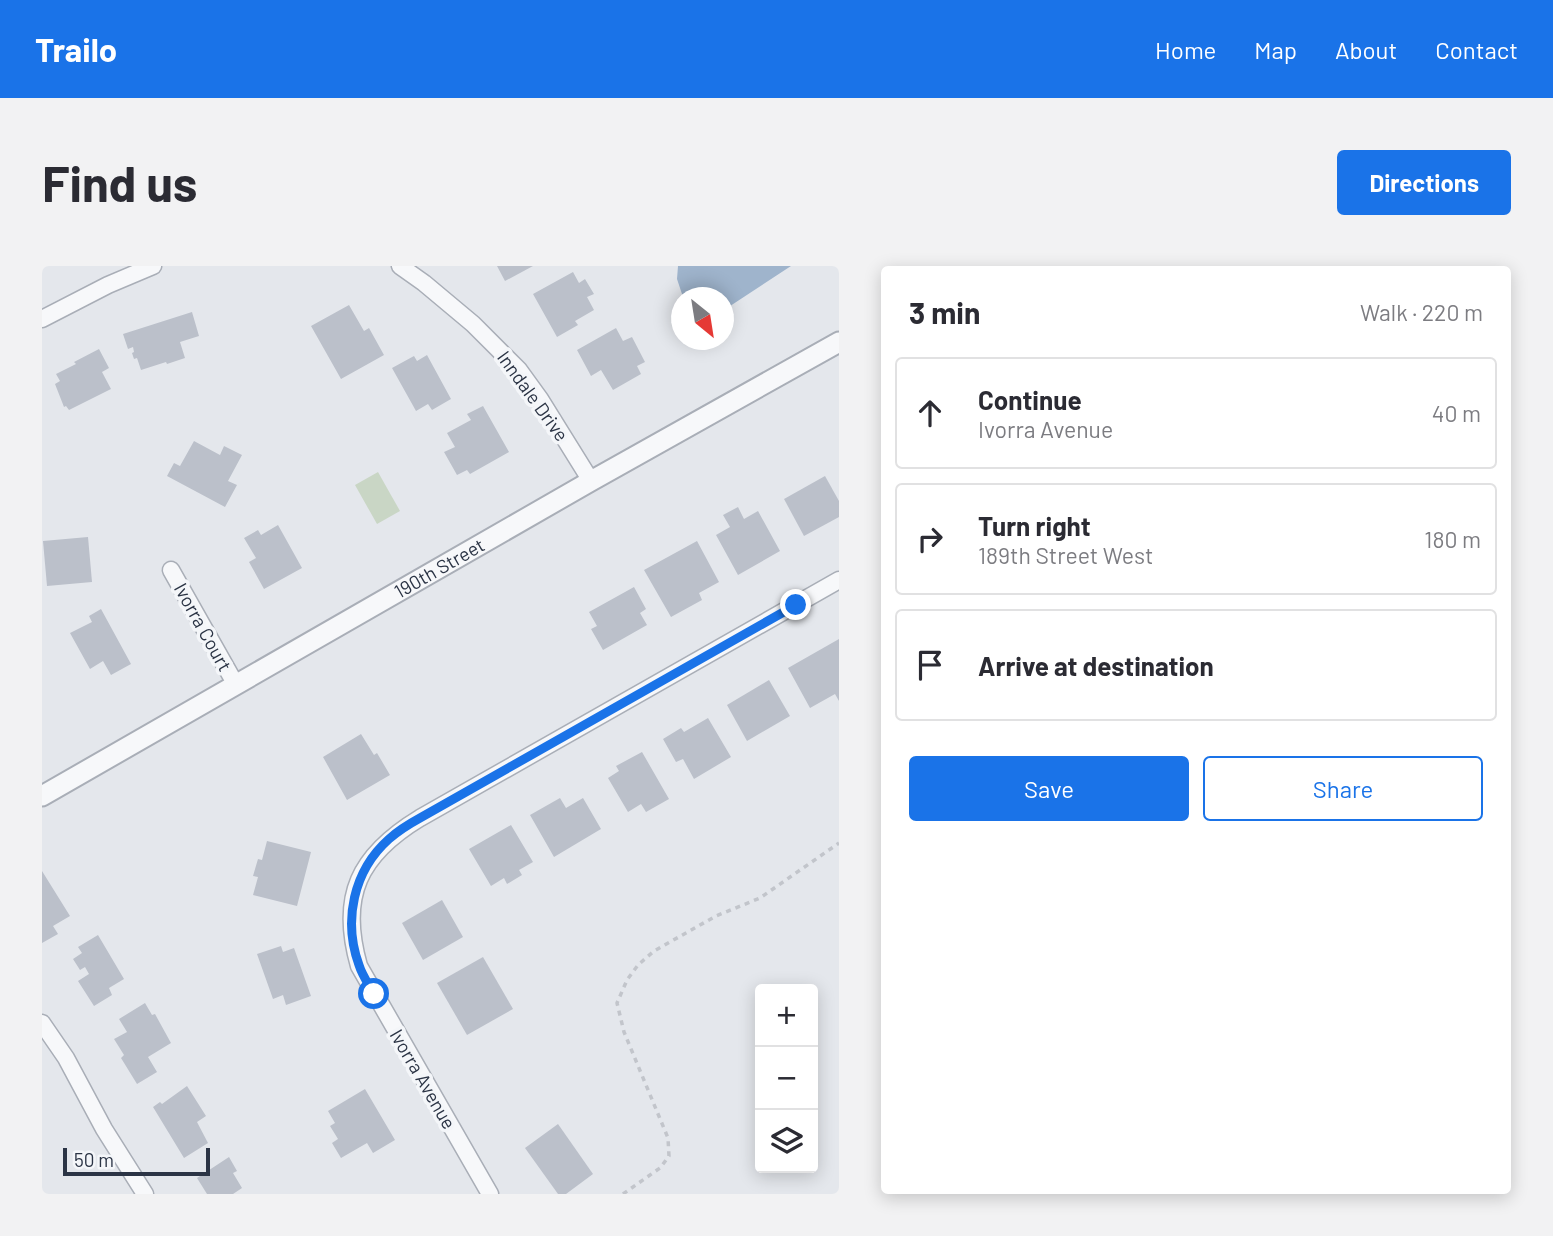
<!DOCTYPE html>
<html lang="en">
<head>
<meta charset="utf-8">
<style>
  :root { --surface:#fff; --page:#f2f2f3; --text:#2b2b33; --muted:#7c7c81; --line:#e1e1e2; --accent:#1a73e8 }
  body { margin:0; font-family:Barlow,sans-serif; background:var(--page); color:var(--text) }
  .controls { position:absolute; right:21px; bottom:21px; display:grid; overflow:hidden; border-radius:7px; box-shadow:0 4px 18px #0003 }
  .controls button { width:63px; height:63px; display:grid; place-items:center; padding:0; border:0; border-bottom:2px solid var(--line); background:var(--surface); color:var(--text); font:35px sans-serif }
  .compass { position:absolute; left:629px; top:21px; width:63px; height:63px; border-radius:50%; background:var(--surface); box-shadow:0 4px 18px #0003; rotate:150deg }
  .scale { position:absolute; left:21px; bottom:18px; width:147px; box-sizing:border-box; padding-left:7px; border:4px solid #2b3445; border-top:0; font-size:19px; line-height:24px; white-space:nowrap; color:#2b3445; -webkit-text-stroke:5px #f4f6f9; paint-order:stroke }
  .stop { position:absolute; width:21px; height:21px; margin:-16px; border:5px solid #1a73e8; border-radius:50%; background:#fff }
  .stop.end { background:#1a73e8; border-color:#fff; box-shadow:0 2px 7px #0008 }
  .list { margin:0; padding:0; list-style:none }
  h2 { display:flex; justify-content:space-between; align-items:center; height:91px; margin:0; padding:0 28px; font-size:30px }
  h2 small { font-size:23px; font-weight:400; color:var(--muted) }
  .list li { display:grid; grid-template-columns:46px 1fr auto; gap:21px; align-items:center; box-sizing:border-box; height:112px; margin:0 14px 14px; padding:0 14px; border:2px solid var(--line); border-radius:7px }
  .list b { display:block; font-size:26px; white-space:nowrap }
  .list p { margin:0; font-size:23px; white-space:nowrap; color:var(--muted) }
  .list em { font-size:23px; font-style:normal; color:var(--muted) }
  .actions { display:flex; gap:14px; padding:21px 28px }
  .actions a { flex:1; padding:16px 0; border:2px solid var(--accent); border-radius:7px; text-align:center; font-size:24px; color:var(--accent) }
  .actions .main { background:var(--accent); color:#fff }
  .icon { flex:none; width:38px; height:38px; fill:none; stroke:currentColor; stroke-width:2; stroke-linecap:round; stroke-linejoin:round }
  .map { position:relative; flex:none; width:797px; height:928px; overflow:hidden; border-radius:7px }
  header { display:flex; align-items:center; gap:42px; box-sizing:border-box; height:98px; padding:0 35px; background:var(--accent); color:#fff }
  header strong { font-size:33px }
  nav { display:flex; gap:38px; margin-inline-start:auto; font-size:24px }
  .intro { display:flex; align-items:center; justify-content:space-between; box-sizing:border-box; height:168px; padding:0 42px }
  h1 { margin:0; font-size:49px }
  .button { padding:18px 32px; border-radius:7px; background:var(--accent); color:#fff; font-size:24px; font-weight:700 }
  main { display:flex; gap:42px; padding:0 42px }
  aside { flex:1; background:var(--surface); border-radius:7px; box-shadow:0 4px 18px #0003 }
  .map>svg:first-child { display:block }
</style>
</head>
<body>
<header>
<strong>Trailo</strong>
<nav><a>Home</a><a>Map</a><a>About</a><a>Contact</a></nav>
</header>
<div class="intro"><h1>Find us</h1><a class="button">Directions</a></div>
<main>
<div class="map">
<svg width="797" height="928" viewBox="0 0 797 928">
  <rect width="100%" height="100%" fill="#e4e7ec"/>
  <path fill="#c9d6c5" d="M336,206L358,245L335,258L313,219Z"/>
  <path fill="#9fb4cc" d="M636,0H749L682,44V32L641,31L635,13Z"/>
  <g fill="#bbc0ca">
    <path d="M455,0H491L463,15Z"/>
    <path d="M531,6L537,17L543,13L552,28L545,31L552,44L533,55L536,59L515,71L491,28Z"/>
    <path d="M307,39L322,65L327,62L342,89L299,113L269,60Z"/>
    <path d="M150,46L157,70L138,76L143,92L125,98L124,96L99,104L95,92L92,93L90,87L92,86L91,81L86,83L81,68Z"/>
    <path d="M574,62L581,75L590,71L603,96L595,100L599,108L571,124L559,104L549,110L535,84Z"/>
    <path d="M57,83L67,102L60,106L69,123L27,144L24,140L22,141L13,118L18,115L14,108L34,98L32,96Z"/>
    <path d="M385,89L409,133L390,144L386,138L374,145L350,102L372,90L375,95Z"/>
    <path d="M441,140L467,186L428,208L425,204L415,209L402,186L413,181L405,167L429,154L425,148Z"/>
    <path d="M152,175L178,189L182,180L200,189L186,215L195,219L183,241L125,210L132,197L138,200Z"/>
    <path d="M783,210L797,235V251L762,270L742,233Z"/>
    <path d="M696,241L702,253L716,245L738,285L696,309L674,269L688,261L681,249Z"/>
    <path d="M236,259L260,302L222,323L207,296L214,292L202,272L216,264L219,269Z"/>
    <path d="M46,271L50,316L5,320L1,275Z"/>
    <path d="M655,275L677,316L657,327L660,334L629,351L602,304Z"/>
    <path d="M592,321L604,343L598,347L605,359L561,384L549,363L555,360L547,346Z"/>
    <path d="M59,343L89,398L69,409L61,395L48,403L28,367L50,356L47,350Z"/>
    <path d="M797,373V435L793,428L768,442L746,402Z"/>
    <path d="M727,414L748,450L705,475L685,439Z"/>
    <path d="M666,452L689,491L652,513L641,493L634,496L621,473L639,462L642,466Z"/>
    <path d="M319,468L332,489L335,487L348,509L305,534L281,491Z"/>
    <path d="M600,486L627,533L604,546L599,538L586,546L566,512L577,505L574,500Z"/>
    <path d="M518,532L524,542L541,532L559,563L512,591L488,549Z"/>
    <path d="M469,559L491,596L477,604L480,609L465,618L462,612L449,620L427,583Z"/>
    <path d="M225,575L269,586L255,640L211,629L216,611L211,610L216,593L220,594Z"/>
    <path d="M0,605L28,650L11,660L16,668L0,677Z"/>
    <path d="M400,634L421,671L381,694L360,657Z"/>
    <path d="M56,669L82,713L67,722L70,729L52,740L36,715L47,708L43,701L38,704L31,693L40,687L36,681Z"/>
    <path d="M239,680L241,686L252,682L269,730L244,739L241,729L231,733L215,688Z"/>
    <path d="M441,691L471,743L425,769L395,717Z"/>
    <path d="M103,737L110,749L113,748L129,777L106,791L115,806L95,818L79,792L82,789L72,773L85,766L77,753Z"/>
    <path d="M145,820L164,850L155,856L166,877L142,892L111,841L118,836L120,838Z"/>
    <path d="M323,823L353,874L331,887L325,877L299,892L290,877L296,873L288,860L293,857L286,845Z"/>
    <path d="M516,858L551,908L524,928H516L483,882Z"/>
    <path d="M187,891L195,905L191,907L200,922L191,928H165L155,912Z"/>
  </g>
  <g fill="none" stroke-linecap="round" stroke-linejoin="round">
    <defs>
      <g id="minor">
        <path d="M358,0L382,17L431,58L477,104L498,133L549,215"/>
        <path d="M0,53L66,19L111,0"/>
        <path d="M129,304L194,419"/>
        <path d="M0,757L24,792L62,863L103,928"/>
        <path d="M448,928L317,700C297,630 317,589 378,552L797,314"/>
      </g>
      <g id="tertiary">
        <path id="s1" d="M0,530L549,215L797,76"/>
      </g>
    </defs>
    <use href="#minor" stroke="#a9aeb7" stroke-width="19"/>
    <use href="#tertiary" stroke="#a9aeb7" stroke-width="23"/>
    <path stroke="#c2c5cb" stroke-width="3.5" stroke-dasharray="5 5" stroke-linecap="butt" d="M581,928L618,902L627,890L626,872L582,766L575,737L585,714L596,699L612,685L674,650L718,632L797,577"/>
    <use href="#minor" stroke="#f7f8fa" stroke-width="16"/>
    <use href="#tertiary" stroke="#f7f8fa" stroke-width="19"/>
  </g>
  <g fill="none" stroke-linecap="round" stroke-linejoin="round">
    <path stroke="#1a73e8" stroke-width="9" d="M332,728C327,719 320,709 317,699C301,655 311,605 347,573C356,565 367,558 378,552L754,339"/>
  </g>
  <g text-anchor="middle" stroke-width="7" stroke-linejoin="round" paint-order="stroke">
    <g font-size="19" fill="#2b3445" stroke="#f4f6f9">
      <text transform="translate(491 130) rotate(54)" y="7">Inndale Drive</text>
      <text dy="7" stroke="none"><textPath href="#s1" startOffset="458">190th Street</textPath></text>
      <text transform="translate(161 361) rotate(61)" y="7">Ivorra Court</text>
      <text transform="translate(381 813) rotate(60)" y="7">Ivorra Avenue</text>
    </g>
  </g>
</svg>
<div class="controls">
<button>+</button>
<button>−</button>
<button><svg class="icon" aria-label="layers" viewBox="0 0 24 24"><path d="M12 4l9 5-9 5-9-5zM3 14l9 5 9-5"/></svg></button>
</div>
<svg class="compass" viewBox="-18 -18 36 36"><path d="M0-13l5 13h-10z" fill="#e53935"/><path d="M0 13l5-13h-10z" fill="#7c7c81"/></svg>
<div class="scale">50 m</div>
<div class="stop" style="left:332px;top:728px"></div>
<div class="stop end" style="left:754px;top:339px"></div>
</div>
<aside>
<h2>3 min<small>Walk · 220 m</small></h2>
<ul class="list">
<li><svg class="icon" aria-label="ahead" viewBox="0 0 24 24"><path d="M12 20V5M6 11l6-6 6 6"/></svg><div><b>Continue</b><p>Ivorra Avenue</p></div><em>40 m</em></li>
<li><svg class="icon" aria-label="right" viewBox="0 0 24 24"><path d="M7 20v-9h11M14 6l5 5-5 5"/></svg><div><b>Turn right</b><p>189th Street West</p></div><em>180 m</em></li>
<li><svg class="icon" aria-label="arrive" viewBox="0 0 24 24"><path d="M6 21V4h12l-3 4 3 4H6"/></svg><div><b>Arrive at destination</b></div></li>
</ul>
<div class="actions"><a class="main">Save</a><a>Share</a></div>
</aside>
</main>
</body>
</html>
